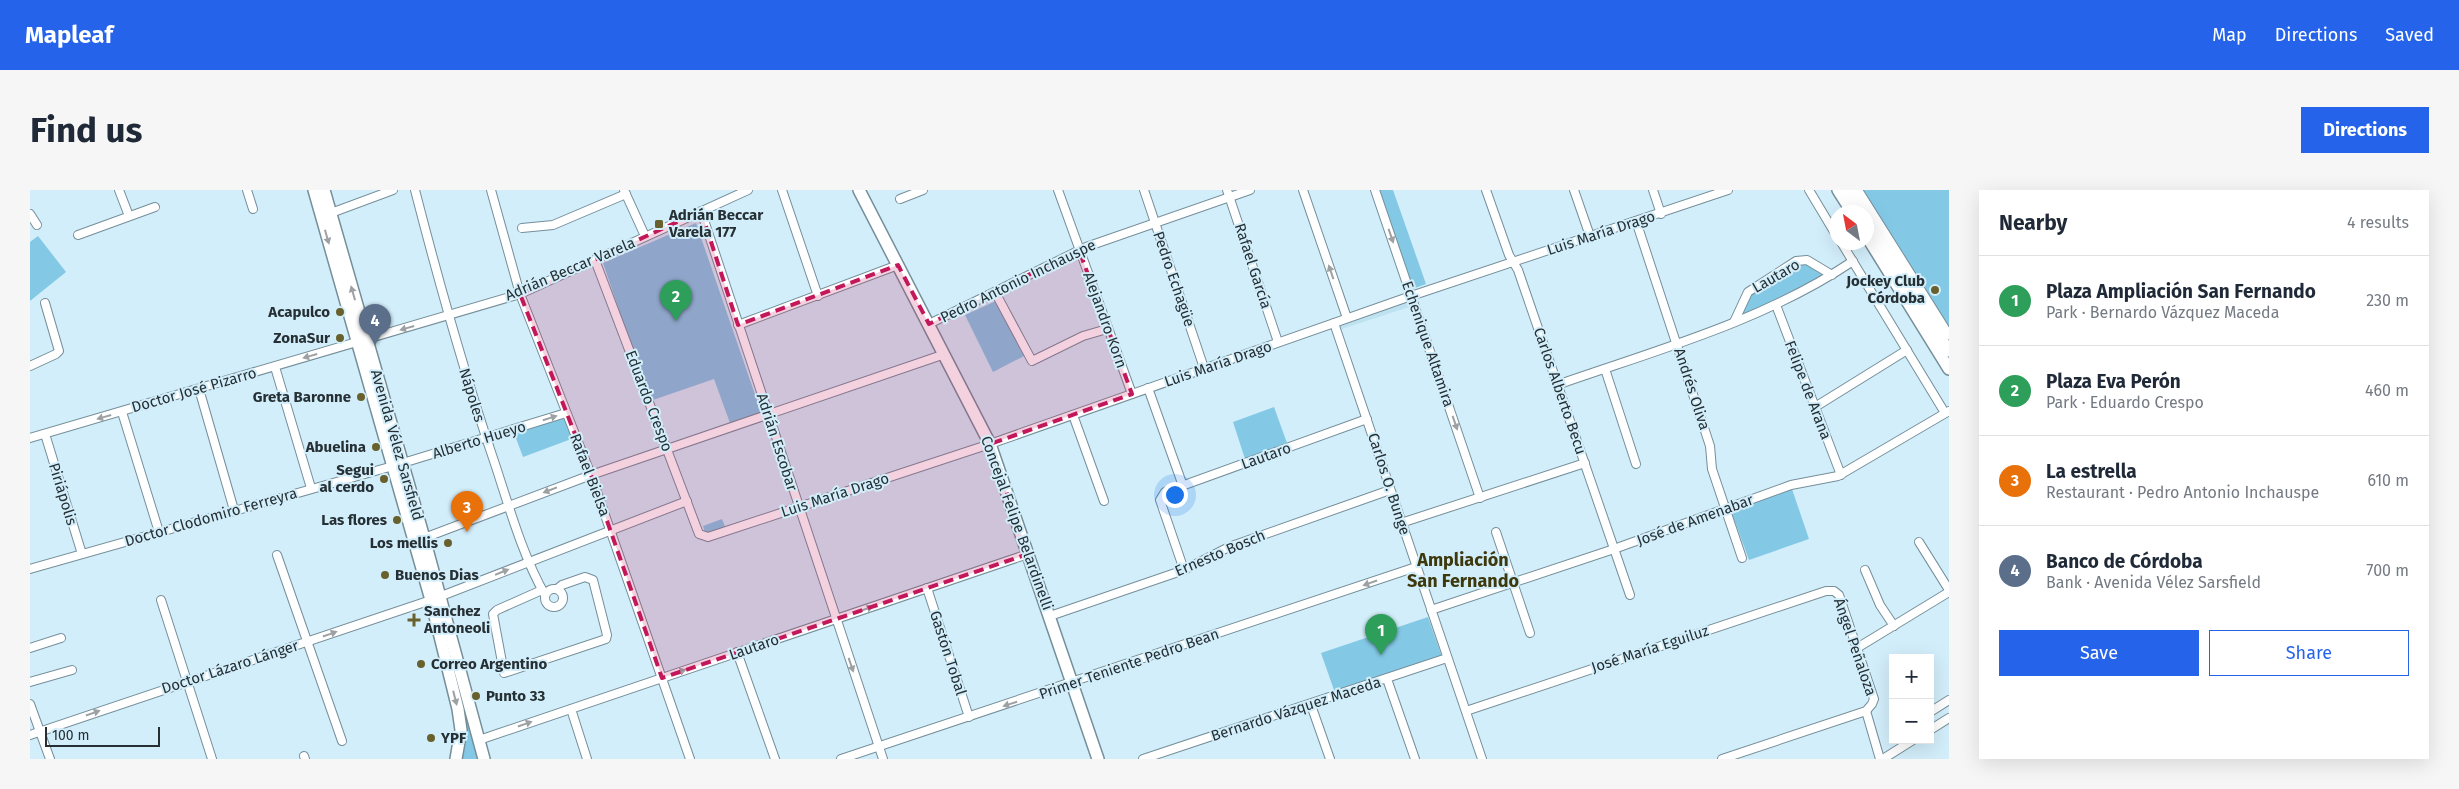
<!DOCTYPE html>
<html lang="en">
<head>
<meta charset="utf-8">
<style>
  :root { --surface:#fff; --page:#f6f6f7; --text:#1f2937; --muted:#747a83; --line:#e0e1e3; --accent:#2563eb }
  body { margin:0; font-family:"Fira Sans",sans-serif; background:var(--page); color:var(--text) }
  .controls { position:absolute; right:15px; bottom:15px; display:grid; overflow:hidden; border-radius:0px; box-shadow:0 5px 20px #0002 }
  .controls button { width:45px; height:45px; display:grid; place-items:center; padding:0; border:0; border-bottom:1px solid var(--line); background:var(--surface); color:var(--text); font:25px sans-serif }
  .compass { position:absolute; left:1799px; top:15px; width:45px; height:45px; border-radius:50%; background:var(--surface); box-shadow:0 5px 20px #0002; rotate:328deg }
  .scale { position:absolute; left:15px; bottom:12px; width:115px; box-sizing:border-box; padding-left:5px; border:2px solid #252f34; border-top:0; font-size:14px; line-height:18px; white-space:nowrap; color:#252f34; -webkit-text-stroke:4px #d2eefa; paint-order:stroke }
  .you { position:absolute; left:1144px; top:304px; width:18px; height:18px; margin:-12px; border:4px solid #fff; border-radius:50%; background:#1a73e8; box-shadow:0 0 0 8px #1a73e833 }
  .badge { display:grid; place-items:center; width:32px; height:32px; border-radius:50%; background:var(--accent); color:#fff; font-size:16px; font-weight:700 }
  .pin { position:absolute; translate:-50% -41px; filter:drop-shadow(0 1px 2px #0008) }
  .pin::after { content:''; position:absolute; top:26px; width:18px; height:15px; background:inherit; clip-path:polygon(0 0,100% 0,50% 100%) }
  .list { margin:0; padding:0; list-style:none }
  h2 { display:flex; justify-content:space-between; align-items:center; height:65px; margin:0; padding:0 20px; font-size:21px }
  h2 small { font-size:16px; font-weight:400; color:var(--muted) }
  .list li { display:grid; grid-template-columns:32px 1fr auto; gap:15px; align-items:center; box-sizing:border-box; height:90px; padding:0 20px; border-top:1px solid var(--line) }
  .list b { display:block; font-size:19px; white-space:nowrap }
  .list p { margin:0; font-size:16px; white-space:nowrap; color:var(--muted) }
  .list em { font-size:16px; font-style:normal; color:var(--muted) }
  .actions { display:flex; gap:10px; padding:15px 20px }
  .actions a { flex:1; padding:11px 0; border:1px solid var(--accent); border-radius:0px; text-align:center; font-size:18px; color:var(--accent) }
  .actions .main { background:var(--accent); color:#fff }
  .map { position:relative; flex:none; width:1919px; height:569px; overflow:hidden; border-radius:0px }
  header { display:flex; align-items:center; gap:30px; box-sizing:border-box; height:70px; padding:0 25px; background:var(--accent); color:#fff }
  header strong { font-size:24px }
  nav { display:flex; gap:28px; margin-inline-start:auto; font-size:18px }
  .intro { display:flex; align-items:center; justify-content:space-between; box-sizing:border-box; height:120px; padding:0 30px }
  h1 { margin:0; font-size:35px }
  .button { padding:12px 22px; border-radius:0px; background:var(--accent); color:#fff; font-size:18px; font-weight:700 }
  main { display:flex; gap:30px; padding:0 30px }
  aside { flex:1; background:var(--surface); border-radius:0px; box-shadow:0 5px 20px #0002 }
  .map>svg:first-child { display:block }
</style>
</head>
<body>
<header>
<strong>Mapleaf</strong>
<nav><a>Map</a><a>Directions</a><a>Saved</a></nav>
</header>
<div class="intro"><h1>Find us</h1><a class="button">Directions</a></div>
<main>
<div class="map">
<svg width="1919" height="569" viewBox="0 0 1919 569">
  <rect width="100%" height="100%" fill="#d2eefa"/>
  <path fill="#bfe2f1" d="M1378,109L1382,116L1309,140L1308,134Z"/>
  <g fill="#83c9e5">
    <path d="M1349,0H1363L1396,94L1382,99Z"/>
    <path d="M1829,0H1919V145Z"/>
    <path d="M666,33L731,222L700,233L684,189L620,211L573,73Z"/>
    <path d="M8,46L36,82L0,111V52Z"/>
    <path d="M1773,72L1795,86L1709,129L1723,100Z"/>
    <path d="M966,111L994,166L963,182L935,125Z"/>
    <path d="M1244,217L1257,253L1215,269L1203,232Z"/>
    <path d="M536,223L544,248L493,267L484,243Z"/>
    <path d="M1762,299L1779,349L1719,370L1701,321Z"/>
    <path d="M692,329L696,339L676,346L673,336Z"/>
    <path d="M408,412L450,569H430L436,544Z"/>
    <path d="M1398,427L1412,467L1305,503L1291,463Z"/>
  </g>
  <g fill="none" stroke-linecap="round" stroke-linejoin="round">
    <defs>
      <g id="street">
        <path d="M89,0L99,26"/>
        <path d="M217,0L223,19"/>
        <path d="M385,0C409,93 435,186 466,277C480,320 493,366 515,405"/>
        <path d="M461,0L490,104L561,285L660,569"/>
        <path d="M594,0L615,46"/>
        <path d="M752,0L788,106"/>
        <path d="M1028,0L1102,204"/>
        <path d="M1114,0L1174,178"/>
        <path d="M1197,0L1248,152"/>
        <path d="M1273,0L1317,128"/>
        <path d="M1345,0L1450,308"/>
        <path d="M1456,0L1479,65L1488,80L1600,405"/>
        <path d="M1544,0L1560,46"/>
        <path d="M1623,0L1631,24"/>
        <path d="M1779,0L1806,45"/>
        <path d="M1828,0L1919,145"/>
        <path d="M870,9L893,0"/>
        <path d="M671,21L853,569"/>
        <path d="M301,23L363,0"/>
        <path d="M0,24L7,35"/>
        <path d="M1606,31L1680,256L1682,279L1712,368"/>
        <path d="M492,38L523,35L596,4"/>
        <path d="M48,45L125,17"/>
        <path d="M1811,52L1915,223"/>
        <path d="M565,70L669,344L678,347L960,254L1381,106L1698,0"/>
        <path d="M965,102L1002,171L1053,146L1077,139"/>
        <path d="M1746,115L1811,285"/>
        <path d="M1704,132L1718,102L1766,71L1777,70L1802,85"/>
        <path d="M1304,133L1452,569"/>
        <path d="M899,134L1056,57L1220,0"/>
        <path d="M708,135L868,75"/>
        <path d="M0,176L26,164L29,161L15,113"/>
        <path d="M245,177L281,298"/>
        <path d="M1575,179L1606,274"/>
        <path d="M1527,195C1627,160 1734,131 1823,71"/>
        <path d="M1118,198L1153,296"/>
        <path d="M169,199L204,320"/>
        <path d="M1785,217L1877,160"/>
        <path d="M92,222L129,342"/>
        <path d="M1043,225L1074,311"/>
        <path d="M15,244L52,364"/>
        <path d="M0,248L490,104L718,0"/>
        <path d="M1371,333L1555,273"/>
        <path d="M1466,342L1500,443"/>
        <path d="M394,348L561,285L915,164"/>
        <path d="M1889,352L1919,400"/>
        <path d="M247,365L312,551"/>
        <path d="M0,379L363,276L536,223"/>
        <path d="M1154,380L1130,310L1135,302L1337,229"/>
        <path d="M1835,380L1850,415L1864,436"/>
        <path d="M897,398L939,527"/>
        <circle cx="524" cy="408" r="9"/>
        <path d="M512,400L467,420L463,424L474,483L576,449L577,445L563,390L555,387L532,395L527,399"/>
        <path d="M131,410L182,569"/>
        <path d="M1401,420L1584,359L1761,295L1808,286L1919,221"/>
        <path d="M1020,426L1154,380L1199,357L1360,300"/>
        <path d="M0,458L31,448"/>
        <path d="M1827,458L1919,402"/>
        <path d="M707,462L745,569"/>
        <path d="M1357,489L1385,569"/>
        <path d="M0,492L42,480"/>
        <path d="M0,514L20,569"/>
        <path d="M1281,515L1300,569"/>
        <path d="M541,519L557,569"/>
        <path d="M1436,521L1796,401H1804L1809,405L1844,509L1842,514L1836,521L1692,569"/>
        <path d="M1836,521L1850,569"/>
        <path d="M1900,522L1919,510"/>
        <path d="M1900,540L1919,528"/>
        <path d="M0,545L401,410L657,311"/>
        <path d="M449,550L998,364"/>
        <path d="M274,566L275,569"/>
        <path d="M811,569L1386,377"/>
        <path d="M1113,569L1417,468"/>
        <path d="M1853,569L1883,550"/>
      </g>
      <g id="secondary">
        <path d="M284,0L401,410L428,519L431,540L426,569"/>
        <path d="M294,0L394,348L454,569"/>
        <path d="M829,0L960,254L1068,569"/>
        <path d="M1808,0L1822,22"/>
        <path d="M1818,0L1832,22"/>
        <path d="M1836,30L1919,161"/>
        <path d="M1836,45L1919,179"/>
      </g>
    </defs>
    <use href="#street" stroke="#758f9a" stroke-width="10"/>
    <use href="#secondary" stroke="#758f9a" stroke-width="14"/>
    <use href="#street" stroke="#fff" stroke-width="8"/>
    <use href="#secondary" stroke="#fff" stroke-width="11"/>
  </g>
  <defs><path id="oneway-solid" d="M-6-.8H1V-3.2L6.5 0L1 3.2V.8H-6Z" transform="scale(1.25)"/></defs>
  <g fill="#9da1a4">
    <use href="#oneway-solid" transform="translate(1361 46) rotate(71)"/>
    <use href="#oneway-solid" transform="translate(297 47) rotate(74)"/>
    <use href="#oneway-solid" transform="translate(1301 82) rotate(-109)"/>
    <use href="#oneway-solid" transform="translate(323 103) rotate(-106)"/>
    <use href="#oneway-solid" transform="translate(377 138) rotate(164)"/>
    <use href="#oneway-solid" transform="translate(280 166) rotate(164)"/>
    <use href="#oneway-solid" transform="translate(74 227) rotate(164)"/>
    <use href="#oneway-solid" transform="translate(520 228) rotate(-17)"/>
    <use href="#oneway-solid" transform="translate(1425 233) rotate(71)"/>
    <use href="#oneway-solid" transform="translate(520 300) rotate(159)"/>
    <use href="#oneway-solid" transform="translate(472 382) rotate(-22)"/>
    <use href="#oneway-solid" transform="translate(1340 393) rotate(161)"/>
    <use href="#oneway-solid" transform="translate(836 419) rotate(-19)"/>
    <use href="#oneway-solid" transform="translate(300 444) rotate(-19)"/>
    <use href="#oneway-solid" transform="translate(821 475) rotate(71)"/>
    <use href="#oneway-solid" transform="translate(649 482) rotate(-19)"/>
    <use href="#oneway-solid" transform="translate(425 508) rotate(76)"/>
    <use href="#oneway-solid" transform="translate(980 514) rotate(162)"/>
    <use href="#oneway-solid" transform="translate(63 523) rotate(-19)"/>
    <use href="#oneway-solid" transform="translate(495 534) rotate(-19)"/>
  </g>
  <path fill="#c2185b" fill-opacity="0.2" stroke="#c2185b" stroke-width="4" stroke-dasharray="10 6" stroke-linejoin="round" d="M671,21L708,135L868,75L899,134L1049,60L1102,204L960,254L998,364L632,488L561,285L490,104Z"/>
  <g fill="#69612d" stroke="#d2eefa" stroke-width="2">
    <rect x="624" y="29" width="10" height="10" rx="2.5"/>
    <circle cx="1905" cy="100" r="5"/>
    <circle cx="310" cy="122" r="5"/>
    <circle cx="310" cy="148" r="5"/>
    <circle cx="331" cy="207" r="5"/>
    <circle cx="346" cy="257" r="5"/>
    <circle cx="354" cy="289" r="5"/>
    <circle cx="367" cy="330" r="5"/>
    <circle cx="418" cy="353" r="5"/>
    <circle cx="355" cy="385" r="5"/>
    <path d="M381.5 422.5h5v5h5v5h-5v5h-5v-5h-5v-5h5z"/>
    <circle cx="391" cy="474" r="5"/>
    <circle cx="446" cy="506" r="5"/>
    <circle cx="401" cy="548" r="5"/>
  </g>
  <g text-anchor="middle" stroke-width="4" stroke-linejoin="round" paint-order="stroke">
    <g font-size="15" font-weight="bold" fill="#252f34" stroke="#d2eefa" text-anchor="end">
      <text x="639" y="30" text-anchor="start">Adrián Beccar<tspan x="639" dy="17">Varela 177</tspan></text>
      <text x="1895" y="96">Jockey Club<tspan x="1895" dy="17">Córdoba</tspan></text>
      <text x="300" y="127">Acapulco</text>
      <text x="300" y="153">ZonaSur</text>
      <text x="321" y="212">Greta Baronne</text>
      <text x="336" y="262">Abuelina</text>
      <text x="344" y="285">Segui<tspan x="344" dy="17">al cerdo</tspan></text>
      <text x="357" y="335">Las flores</text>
      <text x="408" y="358">Los mellis</text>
      <text x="365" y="390" text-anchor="start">Buenos Dias</text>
      <text x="394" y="426" text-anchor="start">Sanchez<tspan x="394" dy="17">Antoneoli</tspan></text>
      <text x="401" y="479" text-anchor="start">Correo Argentino</text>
      <text x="456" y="511" text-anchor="start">Punto 33</text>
      <text x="411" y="553" text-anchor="start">YPF</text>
    </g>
    <g font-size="15" fill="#252f34" stroke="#d2eefa">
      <text transform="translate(1571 43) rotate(-18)" y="5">Luis María Drago</text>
      <text transform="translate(1223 76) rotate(72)" y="5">Rafael García</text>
      <text transform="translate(540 79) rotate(-23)" y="5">Adrián Beccar Varela</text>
      <text transform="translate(1746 86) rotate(-30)" y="5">Lautaro</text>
      <text transform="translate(1144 89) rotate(71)" y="5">Pedro Echagüe</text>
      <text transform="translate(988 91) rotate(-26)" y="5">Pedro Antonio Inchauspe</text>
      <text transform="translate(1075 130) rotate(70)" y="5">Alejandro Korn</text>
      <text transform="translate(1398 154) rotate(71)" y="5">Echenique Altamira</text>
      <text transform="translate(1188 174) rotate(-19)" y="5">Luis María Drago</text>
      <text transform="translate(1662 199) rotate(72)" y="5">Andrés Oliva</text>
      <text transform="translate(164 200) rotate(-16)" y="5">Doctor José Pizarro</text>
      <text transform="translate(1778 200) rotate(69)" y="5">Felipe de Arana</text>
      <text transform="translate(1530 201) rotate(71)" y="5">Carlos Alberto Becu</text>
      <text transform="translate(442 205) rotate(73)" y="5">Nápoles</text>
      <text transform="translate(619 211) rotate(69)" y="5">Eduardo Crespo</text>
      <text transform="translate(449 250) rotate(-17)" y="5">Alberto Hueyo</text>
      <text transform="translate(747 252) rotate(72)" y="5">Adrián Escobar</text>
      <text transform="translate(367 255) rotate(74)" y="5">Avenida Vélez Sarsfield</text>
      <text transform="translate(1236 266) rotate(-20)" y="5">Lautaro</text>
      <text transform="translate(560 285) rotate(69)" y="5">Rafael Bielsa</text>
      <text transform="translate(1359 294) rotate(72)" y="5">Carlos O. Bunge</text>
      <text transform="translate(33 304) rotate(73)" y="5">Piriápolis</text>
      <text transform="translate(805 305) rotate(-18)" y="5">Luis María Drago</text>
      <text transform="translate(181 327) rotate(-16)" y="5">Doctor Clodomiro Ferreyra</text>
      <text transform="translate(1665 330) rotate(-20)" y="5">José de Amenabar</text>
      <text transform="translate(987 333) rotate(70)" y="5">Concejal Felipe Belardinelli</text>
      <text transform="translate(1190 363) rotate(-23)" y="5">Ernesto Bosch</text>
      <text transform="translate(724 457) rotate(-19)" y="5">Lautaro</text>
      <text transform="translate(1825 457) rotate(71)" y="5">Ángel Peñaloza</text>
      <text transform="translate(1620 459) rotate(-18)" y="5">José María Eguiluz</text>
      <text transform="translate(918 463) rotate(72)" y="5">Gastón Tobal</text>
      <text transform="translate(1099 474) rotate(-19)" y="5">Primer Teniente Pedro Bean</text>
      <text transform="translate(200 477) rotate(-18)" y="5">Doctor Lázaro Lánger</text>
      <text transform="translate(1266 519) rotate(-18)" y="5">Bernardo Vázquez Maceda</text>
    </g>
    <g font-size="18" font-weight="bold" fill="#3e380d" stroke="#d2eefa">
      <text x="1433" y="376">Ampliación<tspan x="1433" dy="21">San Fernando</tspan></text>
    </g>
  </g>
</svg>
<div class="controls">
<button>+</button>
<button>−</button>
</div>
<svg class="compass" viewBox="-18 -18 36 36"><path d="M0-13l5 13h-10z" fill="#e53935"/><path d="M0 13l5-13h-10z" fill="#747a83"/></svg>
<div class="scale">100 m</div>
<div class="you"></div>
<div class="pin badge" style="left:1351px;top:465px;background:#2e9e5b">1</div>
<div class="pin badge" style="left:646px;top:131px;background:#2e9e5b">2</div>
<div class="pin badge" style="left:437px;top:342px;background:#e8710a">3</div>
<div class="pin badge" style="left:345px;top:155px;background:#5c6f8a">4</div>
</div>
<aside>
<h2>Nearby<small>4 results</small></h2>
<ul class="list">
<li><span class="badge" style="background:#2e9e5b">1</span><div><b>Plaza Ampliación San Fernando</b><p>Park · Bernardo Vázquez Maceda</p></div><em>230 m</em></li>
<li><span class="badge" style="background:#2e9e5b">2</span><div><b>Plaza Eva Perón</b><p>Park · Eduardo Crespo</p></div><em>460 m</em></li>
<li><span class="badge" style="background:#e8710a">3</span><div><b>La estrella</b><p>Restaurant · Pedro Antonio Inchauspe</p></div><em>610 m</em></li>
<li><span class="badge" style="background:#5c6f8a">4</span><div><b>Banco de Córdoba</b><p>Bank · Avenida Vélez Sarsfield</p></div><em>700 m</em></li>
</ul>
<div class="actions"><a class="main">Save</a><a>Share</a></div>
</aside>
</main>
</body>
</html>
